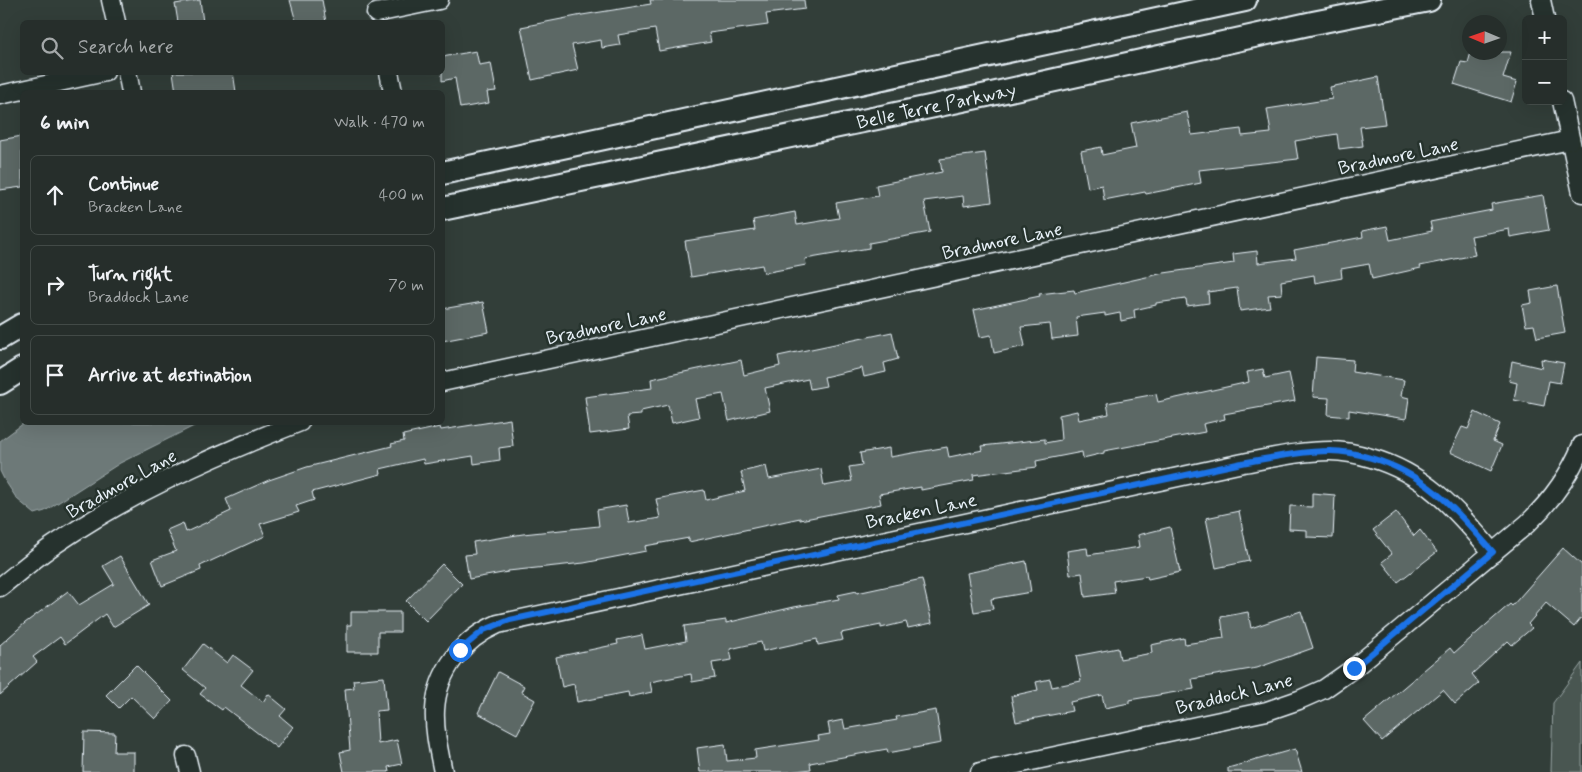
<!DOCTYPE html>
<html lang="en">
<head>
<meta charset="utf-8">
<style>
  :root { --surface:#262e2b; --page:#2e3633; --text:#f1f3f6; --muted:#a4a8a9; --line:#424a47 }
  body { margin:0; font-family:Mynerve,sans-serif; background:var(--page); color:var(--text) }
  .controls { position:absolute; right:15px; top:15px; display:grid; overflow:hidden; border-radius:8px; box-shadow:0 5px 20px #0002 }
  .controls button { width:45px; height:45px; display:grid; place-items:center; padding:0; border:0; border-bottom:1px solid var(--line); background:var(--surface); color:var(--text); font:25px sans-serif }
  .compass { position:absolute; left:1462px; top:15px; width:45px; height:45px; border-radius:50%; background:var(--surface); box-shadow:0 5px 20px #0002; rotate:272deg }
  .stop { position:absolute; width:15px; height:15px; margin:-11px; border:4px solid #1a73e8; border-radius:50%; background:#fff }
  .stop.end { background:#1a73e8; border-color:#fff; box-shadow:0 1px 5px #0008 }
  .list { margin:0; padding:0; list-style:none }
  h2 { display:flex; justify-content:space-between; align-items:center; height:65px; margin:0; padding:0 20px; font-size:21px }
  h2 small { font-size:16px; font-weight:400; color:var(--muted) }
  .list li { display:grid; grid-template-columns:32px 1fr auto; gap:15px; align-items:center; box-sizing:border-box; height:80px; margin:0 10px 10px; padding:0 10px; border:1px solid var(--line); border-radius:8px }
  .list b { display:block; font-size:19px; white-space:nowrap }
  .list p { margin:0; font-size:16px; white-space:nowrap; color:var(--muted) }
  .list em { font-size:16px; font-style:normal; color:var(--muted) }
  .icon { flex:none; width:28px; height:28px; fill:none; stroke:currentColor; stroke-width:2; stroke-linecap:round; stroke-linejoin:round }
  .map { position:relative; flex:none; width:1582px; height:772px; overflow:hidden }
  .search { position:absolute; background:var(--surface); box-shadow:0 5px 20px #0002; left:20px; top:20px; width:425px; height:55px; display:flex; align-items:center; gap:12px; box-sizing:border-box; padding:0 18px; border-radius:8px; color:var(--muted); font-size:19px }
  .panel { position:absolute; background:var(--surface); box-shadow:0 5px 20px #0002; left:20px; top:90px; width:425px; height:335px; border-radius:8px }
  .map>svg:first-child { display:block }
</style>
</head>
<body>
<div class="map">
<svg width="1582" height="772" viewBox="0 0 1582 772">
  <rect width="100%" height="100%" fill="#323e39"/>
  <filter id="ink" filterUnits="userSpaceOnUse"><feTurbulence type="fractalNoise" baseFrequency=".02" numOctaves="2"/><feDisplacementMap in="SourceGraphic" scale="10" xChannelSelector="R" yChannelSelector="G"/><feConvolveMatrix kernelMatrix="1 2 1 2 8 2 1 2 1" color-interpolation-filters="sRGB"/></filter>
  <g filter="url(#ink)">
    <path fill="#495651" stroke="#98a4a4" d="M1582,663V772H1551L1553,703Z"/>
    <path fill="#6d7978" stroke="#9ea9ab" d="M24,423V422L200,423L120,463L45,511L35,514L17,499L4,479L0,471V441Z"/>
    <g fill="#5c6865" stroke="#e8f1f8">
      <path d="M200,0L203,22H178L175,4Z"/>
      <path d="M290,0H322L326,22H296Z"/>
      <path d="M650,0H804L805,9L766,14L768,25L709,33L711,42L659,51L655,29L618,35L620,45L602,48L601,40L572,45L578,70L532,80L521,27L582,15L651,4Z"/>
      <path d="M476,51L479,65L491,63L496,91L487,92L489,103L460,108L455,78L442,81V57Z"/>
      <path d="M1471,52H1511L1503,78L1517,82L1511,102L1454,84L1461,62L1468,63Z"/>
      <path d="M173,72H233L236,92H176Z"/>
      <path d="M1378,77L1385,124L1360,127L1363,146L1339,149L1337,134L1295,141L1298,159L1199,170L1201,183L1146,194L1145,192L1104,200L1102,185L1088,188L1081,151L1101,147L1102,155L1136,148L1131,123L1187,112L1192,135L1241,129L1242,136L1271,133L1267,109L1332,99L1330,87Z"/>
      <path d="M22,136V187L0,190V140Z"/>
      <path d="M985,153L992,202L964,206L963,196L924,201L930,232L869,243V248L805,259L806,265L764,273L762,265L691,277L685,241L755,230L753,220L795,212L797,225L839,218L836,203L878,196L876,185L942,172L940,159Z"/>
      <path d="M1543,195L1549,230L1510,237L1509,229L1471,236L1475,255L1420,266L1421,268L1372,279L1369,264L1341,269L1342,278L1315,283L1314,275L1281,281L1282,294L1268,295L1270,307L1240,311L1237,288L1208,292L1209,303L1187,306L1186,299L1156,303V305L1134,310L1135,318L1121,321L1120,313L1105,316V313L1076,317L1078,336L1052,339L1050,324L1021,327L1025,346L994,353L991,335L980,337L974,310L1040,296L1039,294L1074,290L1075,293L1164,273L1234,263L1233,254L1257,251L1258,263L1296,258L1294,250L1363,237L1362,231L1387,226L1390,240L1432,231L1430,222L1492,210L1491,204Z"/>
      <path d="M1557,286L1565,333L1537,338L1534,325L1526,326L1522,305L1532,303L1530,291Z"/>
      <path d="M483,302L489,332L442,341V309Z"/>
      <path d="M892,332L898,359L884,363L886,372L864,377L862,368L824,377L826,386L810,389L808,379L765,388L770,411L729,421L723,394L695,399L699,417L672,423L668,405L641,411V415L627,416L629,429L590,434L585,397L652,388L651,379L741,360L744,375L780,366L778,356Z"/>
      <path d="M1316,357L1353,360L1352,372L1404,380L1401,396L1409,398L1406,419L1349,410V417L1328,415L1329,398L1313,397Z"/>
      <path d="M1541,359L1564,363L1560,383L1549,381L1544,406L1514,400L1517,383L1509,381L1512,361L1542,368Z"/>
      <path d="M1263,369L1265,378L1289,373L1295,401L1224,414L1225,419L1203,424L1205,432L1104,451V453L1083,458L1082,452L1036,461L1037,467L973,475L974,480L921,490V487L879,494L881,504L800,520V518L689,542V538L645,546L646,551L584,563L508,571V572L469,579L465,555L475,554L473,542L523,534L599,526L597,510L626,505L629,523L660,518L656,499L704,490L706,500L745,491L741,472L766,466L769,479L821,469L824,486L852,481L849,467L862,465L860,453L889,448L890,457L947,447L949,457L983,450L982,446L1045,439V443L1061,440L1059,415L1077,411L1079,420L1109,414L1107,403L1156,394L1158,402L1249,382L1247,372Z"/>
      <path d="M1475,412L1500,424L1493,441L1502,445L1491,471L1450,452L1462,427L1468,429Z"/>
      <path d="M510,419L513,446L499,448L500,460L474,464L473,456L424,464L423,459L380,469L381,474L312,492L314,500L296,506L299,512L260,524L265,536L200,566L201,570L162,586L152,560L176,551L167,530L183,523L186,532L231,511L226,499L269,480L307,467L392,446L391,444L404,441L403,435L440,427L441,430Z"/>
      <path d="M1312,493L1335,495L1333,538L1307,537V530L1289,529L1290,506L1312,507Z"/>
      <path d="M1239,511L1249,561L1216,568L1206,518Z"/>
      <path d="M1396,512L1414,536L1420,530L1437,552L1398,582L1382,562L1392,554L1373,530Z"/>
      <path d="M1170,527L1180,572L1148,579L1147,576L1113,581L1115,593L1085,597L1082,573L1070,575L1067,551L1087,548L1088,555L1140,547L1138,535Z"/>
      <path d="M1563,548L1582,565V617L1574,627L1546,603L1528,624L1532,628L1512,645L1508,641L1472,674L1479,683L1455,704L1443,690L1382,741L1364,721L1450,648L1454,653L1510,604L1512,606Z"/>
      <path d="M120,556L149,605L113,627L105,614L65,644L60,637L33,657L37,662L0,695V645L25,623L68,591L79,605L114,584L103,566Z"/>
      <path d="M1026,561L1031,592L991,599L993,609L974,612L967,573Z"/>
      <path d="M442,564L462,584L426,621L406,601Z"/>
      <path d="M922,579L932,623L908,628L906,622L881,628V625L841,633L843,640L818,645L817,639L763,651L761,642L730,649L732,660L712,663L715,678L692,682L691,674L650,682L652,692L629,697L628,692L577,702L574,684L562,687L556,657L618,644L617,640L642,635L645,649L686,641L684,626L726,620V623L794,607L839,599L838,595L857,591V593Z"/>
      <path d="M1301,611L1313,648L1257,668L1192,679L1194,689L1129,700V703L1105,708L1102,695L1070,702L1072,711L1016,722L1011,696L1038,690L1036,682L1050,679L1052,687L1081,681L1076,656L1118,648L1120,659L1152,653L1151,645L1184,638L1185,644L1224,638L1221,617L1248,612L1251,628Z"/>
      <path d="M351,612H400V632H378V652H347V625H351Z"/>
      <path d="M203,644L227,663L233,655L253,670L241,685L263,702L268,694L286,709L280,716L293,727L277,748L224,707L222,710L200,694L205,688L183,670Z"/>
      <path d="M136,665L172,701L155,719L131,696L119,708L106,695Z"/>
      <path d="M498,672L524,686L521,692L535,700L517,734L478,713Z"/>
      <path d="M384,677L387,710L376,711L378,744L397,740L402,764L388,767L389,772H344L340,752L350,750L345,689L354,688L353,680Z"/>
      <path d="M936,710L941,743L888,753L887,749L810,763L811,769L788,772H700L697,748L725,744L727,761L756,758L755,750L819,740L818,736L830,734L828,723L843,720L845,729L897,720L896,717Z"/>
      <path d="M84,732L115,733L114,752H134V772H83Z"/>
      <path d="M1295,749L1302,772H1228V768Z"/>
    </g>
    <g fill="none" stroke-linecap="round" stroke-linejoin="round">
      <defs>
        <g id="minor">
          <path d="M111,0L116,22"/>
          <path d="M1541,0L1545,19"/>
          <path d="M376,13L439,0"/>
          <path d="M127,72L131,92"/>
          <path d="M389,72L393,92"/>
          <path d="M0,95L105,72"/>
          <path d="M1562,101L1582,193"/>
          <path d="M442,382L1570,140"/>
          <path d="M0,587C18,573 36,557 54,545C130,493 215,455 300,422"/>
          <path d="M186,756L190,772"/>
          <path d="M443,772C439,752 434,731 435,710C437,671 463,639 498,624L1243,463C1271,458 1300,451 1330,451C1344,451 1358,454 1371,458C1427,474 1457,511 1493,553"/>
          <path d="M980,772L1267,711L1299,700L1324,689L1354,668L1527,524C1550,502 1570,475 1582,445"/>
        </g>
        <g id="major">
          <path d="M442,173L1245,0"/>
          <path d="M442,209L987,95L1313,23L1429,0"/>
          <path d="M0,338L22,325"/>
          <path d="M0,383L22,369"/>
        </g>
      </defs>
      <use href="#minor" stroke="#e8f1f8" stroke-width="21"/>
      <use href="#major" stroke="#e8f1f8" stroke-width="26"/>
      <use href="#minor" stroke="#26332d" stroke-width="18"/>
      <use href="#major" stroke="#26332d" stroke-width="22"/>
    </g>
  </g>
  <g fill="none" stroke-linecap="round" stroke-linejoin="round" filter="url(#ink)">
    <path stroke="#1a73e8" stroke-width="6" d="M460,650L484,630L510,620L1242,463C1271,458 1300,451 1330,451C1344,451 1358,454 1371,458C1427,474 1457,511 1493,552L1354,668"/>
  </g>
  <g text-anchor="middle" stroke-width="5" stroke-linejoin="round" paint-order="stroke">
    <g font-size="19" fill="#e8f1f8" stroke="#26332d">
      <text transform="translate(936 105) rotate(-12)" y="7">Belle Terre Parkway</text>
      <text transform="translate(1398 155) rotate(-12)" y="7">Bradmore Lane</text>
      <text transform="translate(1002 240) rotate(-12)" y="7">Bradmore Lane</text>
      <text transform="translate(606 325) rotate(-12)" y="7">Bradmore Lane</text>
      <text transform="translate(121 483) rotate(-29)" y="7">Bradmore Lane</text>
      <text transform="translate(921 510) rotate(-12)" y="7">Bracken Lane</text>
      <text transform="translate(1234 693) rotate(-14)" y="7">Braddock Lane</text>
    </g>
  </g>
</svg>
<div class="controls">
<button>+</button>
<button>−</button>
</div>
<svg class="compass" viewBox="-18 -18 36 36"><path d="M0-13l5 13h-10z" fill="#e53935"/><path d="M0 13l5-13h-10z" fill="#a4a8a9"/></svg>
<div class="stop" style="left:460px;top:650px"></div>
<div class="stop end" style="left:1354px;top:668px"></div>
<div class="search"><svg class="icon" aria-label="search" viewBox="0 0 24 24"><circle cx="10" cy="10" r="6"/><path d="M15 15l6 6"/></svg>Search here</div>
<section class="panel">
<h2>6 min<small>Walk · 470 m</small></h2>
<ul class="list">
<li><svg class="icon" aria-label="ahead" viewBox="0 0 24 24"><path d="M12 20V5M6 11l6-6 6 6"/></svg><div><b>Continue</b><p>Bracken Lane</p></div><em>400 m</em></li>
<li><svg class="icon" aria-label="right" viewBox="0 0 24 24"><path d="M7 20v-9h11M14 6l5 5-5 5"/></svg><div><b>Turn right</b><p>Braddock Lane</p></div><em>70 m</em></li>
<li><svg class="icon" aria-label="arrive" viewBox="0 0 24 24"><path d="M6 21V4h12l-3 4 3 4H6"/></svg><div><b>Arrive at destination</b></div></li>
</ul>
</section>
</div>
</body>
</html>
